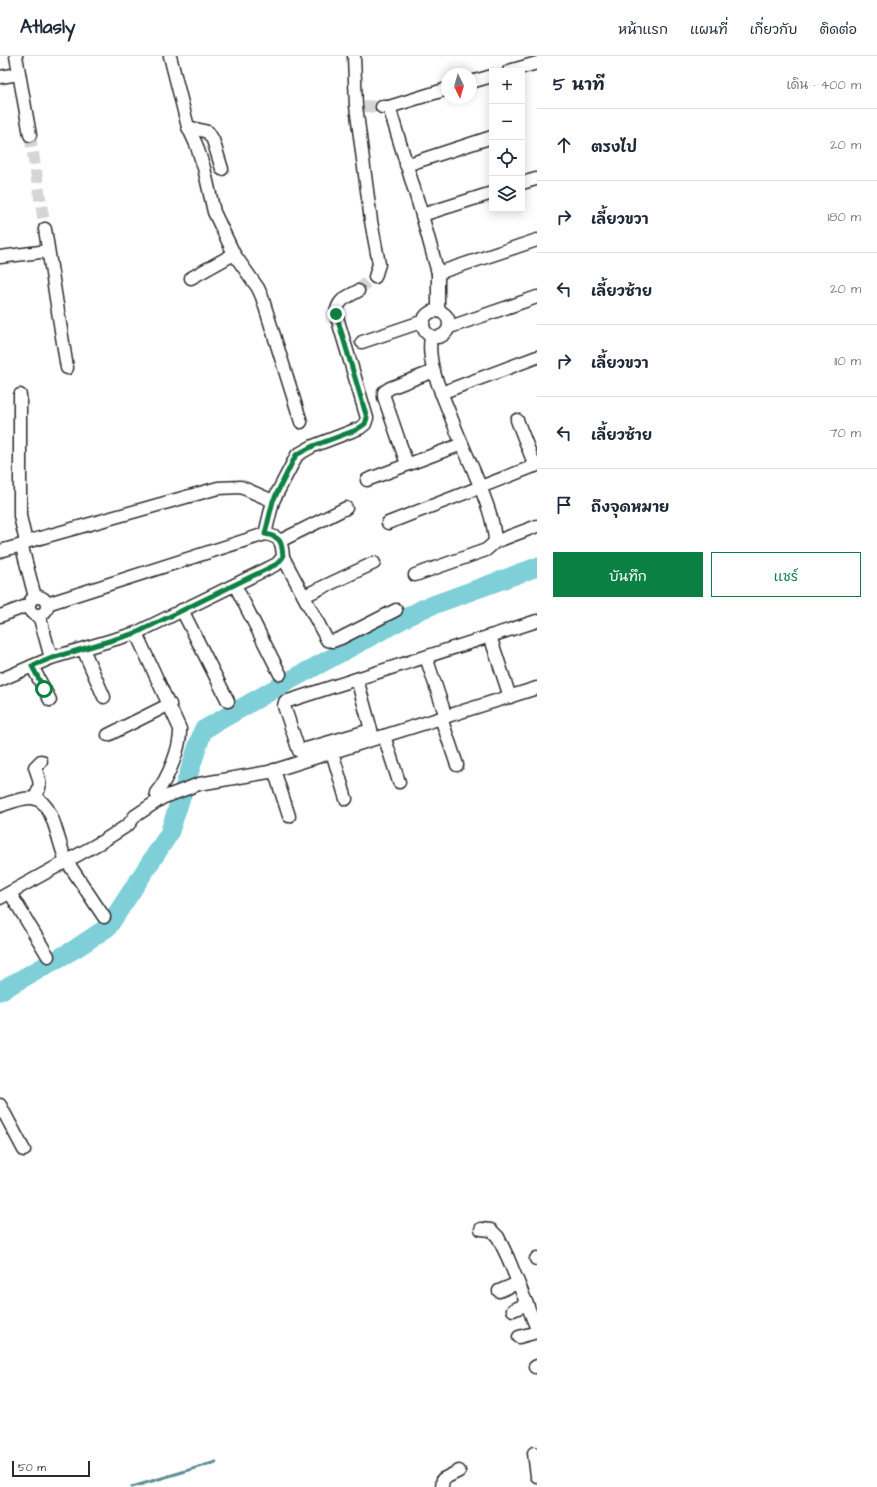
<!DOCTYPE html>
<html lang="th">
<head>
<meta charset="utf-8">
<style>
  :root { --surface:#fff; --page:#f6f6f7; --text:#1f2937; --muted:#747a83; --line:#e0e1e3; --accent:#0b8043 }
  body { margin:0; font-family:"Architects Daughter","Playpen Sans Thai",sans-serif; background:var(--page); color:var(--text) }
  .controls { position:absolute; right:12px; top:12px; display:grid; overflow:hidden; border-radius:0px; box-shadow:0 2px 10px #0003 }
  .controls button { width:36px; height:36px; display:grid; place-items:center; padding:0; border:0; border-bottom:1px solid var(--line); background:var(--surface); color:var(--text); font:20px sans-serif }
  .compass { position:absolute; left:441px; top:12px; width:36px; height:36px; border-radius:50%; background:var(--surface); box-shadow:0 2px 10px #0003; rotate:175deg }
  .scale { position:absolute; left:12px; bottom:10px; width:78px; box-sizing:border-box; padding-left:4px; border:2px solid #2b2b2b; border-top:0; font-size:11px; line-height:14px; white-space:nowrap; color:#2b2b2b; -webkit-text-stroke:3px #fff; paint-order:stroke }
  .stop { position:absolute; width:12px; height:12px; margin:-9px; border:3px solid #0b8043; border-radius:50%; background:#fff }
  .stop.end { background:#0b8043; border-color:#fff; box-shadow:0 1px 4px #0008 }
  .list { margin:0; padding:0; list-style:none }
  h2 { display:flex; justify-content:space-between; align-items:center; height:52px; margin:0; padding:0 16px; font-size:17px }
  h2 small { font-size:13px; font-weight:400; color:var(--muted) }
  .list li { display:grid; grid-template-columns:26px 1fr auto; gap:12px; align-items:center; box-sizing:border-box; height:72px; padding:0 16px; border-top:1px solid var(--line) }
  .list b { display:block; font-size:15px; white-space:nowrap }
  .list em { font-size:13px; font-style:normal; color:var(--muted) }
  .actions { display:flex; gap:8px; padding:12px 16px }
  .actions a { flex:1; padding:9px 0; border:1px solid var(--accent); border-radius:0px; text-align:center; font-size:14px; color:var(--accent) }
  .actions .main { background:var(--accent); color:#fff }
  .icon { flex:none; width:22px; height:22px; fill:none; stroke:currentColor; stroke-width:2; stroke-linecap:round; stroke-linejoin:round }
  .map { position:relative; flex:none; width:537px; height:1431px; overflow:hidden }
  header { display:flex; align-items:center; gap:24px; box-sizing:border-box; height:56px; padding:0 20px; background:var(--surface); border-bottom:1px solid var(--line) }
  header strong { font-size:19px }
  nav { display:flex; gap:22px; margin-inline-start:auto; font-size:14px }
  main { display:flex }
  aside { flex:1; background:var(--surface) }
  .map>svg:first-child { display:block }
</style>
</head>
<body>
<header>
<strong>Atlasly</strong>
<nav><a>หน้าแรก</a><a>แผนที่</a><a>เกี่ยวกับ</a><a>ติดต่อ</a></nav>
</header>
<main>
<div class="map">
<svg width="537" height="1431" viewBox="0 0 537 1431">
  <rect width="100%" height="100%" fill="#fff"/>
  <filter id="ink" filterUnits="userSpaceOnUse"><feTurbulence type="fractalNoise" baseFrequency=".025" numOctaves="2"/><feDisplacementMap in="SourceGraphic" scale="8" xChannelSelector="R" yChannelSelector="G"/><feConvolveMatrix kernelMatrix="1 2 1 2 8 2 1 2 1" color-interpolation-filters="sRGB"/></filter>
  <g filter="url(#ink)">
    <g fill="none" stroke-linecap="round" stroke-linejoin="round">
      <path stroke="#5d8d93" stroke-width="3" d="M132,1431L216,1406"/>
      <path stroke="#7fcfd8" stroke-width="19" d="M0,935L75,893L108,871L169,778L203,674L285,627L422,553L537,511"/>
      <g stroke="#d5d5d5" stroke-width="12" stroke-dasharray="12 6" stroke-linecap="butt">
        <path d="M364,50L381,51"/>
        <path d="M30,79L45,173"/>
        <path d="M358,235L369,224L375,221"/>
      </g>
      <defs>
        <g id="minor">
          <path d="M16,0L30,79"/>
          <path d="M170,0L188,71L196,88L204,112L214,156L234,198L258,232L262,241L301,366"/>
          <path d="M354,0L356,50L371,165L379,208L375,221"/>
          <path d="M509,15L537,7"/>
          <path d="M0,21L19,18"/>
          <path d="M471,26L492,20"/>
          <path d="M382,51H389L447,33"/>
          <path d="M389,51L422,159L438,217V255"/>
          <path d="M188,71L208,76L213,84L222,113"/>
          <path d="M406,109L492,81"/>
          <path d="M522,127L536,123"/>
          <path d="M422,159L492,137"/>
          <path d="M45,173L67,312"/>
          <path d="M0,201L48,195"/>
          <path d="M438,217L537,184"/>
          <path d="M191,222L234,198"/>
          <circle cx="436" cy="268" r="13"/>
          <path d="M450,271L537,241"/>
          <path d="M362,286L424,265"/>
          <path d="M441,337L537,301"/>
          <path d="M20,339V460L26,486"/>
          <path d="M517,364L535,410"/>
          <path d="M407,408L384,341V336L390,332L434,315"/>
          <path d="M367,424L462,388"/>
          <path d="M388,467L537,409"/>
          <path d="M265,478L273,445L297,399L313,390L360,372L365,368L367,362L336,258C338,243 346,242 358,235"/>
          <path d="M280,485L346,452"/>
          <path d="M495,486L537,470"/>
          <path d="M0,495L22,489"/>
          <path d="M283,501L327,584L333,585L341,582L396,554"/>
          <path d="M415,519L486,494L495,486C494,461 482,436 473,413C464,393 455,372 447,351C438,329 427,305 431,281"/>
          <path d="M235,529L280,618"/>
          <path d="M304,540L374,507"/>
          <path d="M35,541L23,495L22,489L26,486L218,432L241,431L273,445"/>
          <circle cx="38" cy="550" r="9"/>
          <path d="M47,548L265,478C281,481 282,486 283,501L277,508L136,577"/>
          <path d="M182,554L228,645"/>
          <path d="M39,559L51,602L136,577L180,673C181,691 168,723 156,737"/>
          <path d="M0,560L29,549"/>
          <path d="M490,580L510,641"/>
          <path d="M83,593L104,641"/>
          <path d="M426,601L446,661"/>
          <path d="M32,610L50,644"/>
          <path d="M357,623L373,681"/>
          <path d="M0,624L51,602"/>
          <path d="M441,662L457,709"/>
          <path d="M371,674L299,695L284,650L285,646L537,565"/>
          <path d="M108,679L170,648"/>
          <path d="M384,680L399,726"/>
          <path d="M332,696L346,743"/>
          <path d="M274,714L289,760"/>
          <path d="M35,742C42,728 40,726 35,711L41,705"/>
          <path d="M0,750C8,747 28,740 36,743C54,748 58,788 66,804L104,861"/>
          <path d="M10,837L48,900"/>
          <path d="M0,842L103,785L128,769L135,760L162,742L199,728L269,716L537,632"/>
          <path d="M0,1049L24,1094"/>
          <path d="M481,1173L491,1174L498,1181L508,1202L537,1273"/>
          <path d="M536,1203L537,1202"/>
          <path d="M499,1235L518,1227"/>
          <path d="M513,1254L527,1248"/>
          <path d="M519,1281L537,1276"/>
          <path d="M535,1311L537,1310"/>
          <path d="M534,1397L537,1420"/>
          <path d="M442,1431L443,1423L459,1415"/>
        </g>
      </defs>
      <use href="#minor" stroke="#2b2b2b" stroke-width="15"/>
      <use href="#minor" stroke="#fff" stroke-width="12"/>
    </g>
  </g>
  <g fill="none" stroke-linecap="round" stroke-linejoin="round" filter="url(#ink)">
    <path stroke="#0b8043" stroke-width="5" d="M44,633L32,610L52,602L136,577L277,508L283,501C282,486 281,481 265,478L273,445L296,399L313,390L356,374L365,368L367,362L336,258"/>
  </g>
</svg>
<div class="controls">
<button>+</button>
<button>−</button>
<button><svg class="icon" aria-label="locate" viewBox="0 0 24 24"><circle cx="12" cy="12" r="6"/><path d="M12 2v4M12 18v4M2 12h4M18 12h4"/></svg></button>
<button><svg class="icon" aria-label="layers" viewBox="0 0 24 24"><path d="M12 4l9 5-9 5-9-5zM3 14l9 5 9-5"/></svg></button>
</div>
<svg class="compass" viewBox="-18 -18 36 36"><path d="M0-13l5 13h-10z" fill="#e53935"/><path d="M0 13l5-13h-10z" fill="#747a83"/></svg>
<div class="scale">50 m</div>
<div class="stop" style="left:44px;top:633px"></div>
<div class="stop end" style="left:336px;top:258px"></div>
</div>
<aside>
<h2>5 นาที<small>เดิน · 400 m</small></h2>
<ul class="list">
<li><svg class="icon" aria-label="ahead" viewBox="0 0 24 24"><path d="M12 20V5M6 11l6-6 6 6"/></svg><div><b>ตรงไป</b></div><em>20 m</em></li>
<li><svg class="icon" aria-label="right" viewBox="0 0 24 24"><path d="M7 20v-9h11M14 6l5 5-5 5"/></svg><div><b>เลี้ยวขวา</b></div><em>180 m</em></li>
<li><svg class="icon" aria-label="left" viewBox="0 0 24 24"><path d="M17 20v-9H6M10 6l-5 5 5 5"/></svg><div><b>เลี้ยวซ้าย</b></div><em>20 m</em></li>
<li><svg class="icon" aria-label="right" viewBox="0 0 24 24"><path d="M7 20v-9h11M14 6l5 5-5 5"/></svg><div><b>เลี้ยวขวา</b></div><em>110 m</em></li>
<li><svg class="icon" aria-label="left" viewBox="0 0 24 24"><path d="M17 20v-9H6M10 6l-5 5 5 5"/></svg><div><b>เลี้ยวซ้าย</b></div><em>70 m</em></li>
<li><svg class="icon" aria-label="arrive" viewBox="0 0 24 24"><path d="M6 21V4h12l-3 4 3 4H6"/></svg><div><b>ถึงจุดหมาย</b></div></li>
</ul>
<div class="actions"><a class="main">บันทึก</a><a>แชร์</a></div>
</aside>
</main>
</body>
</html>
